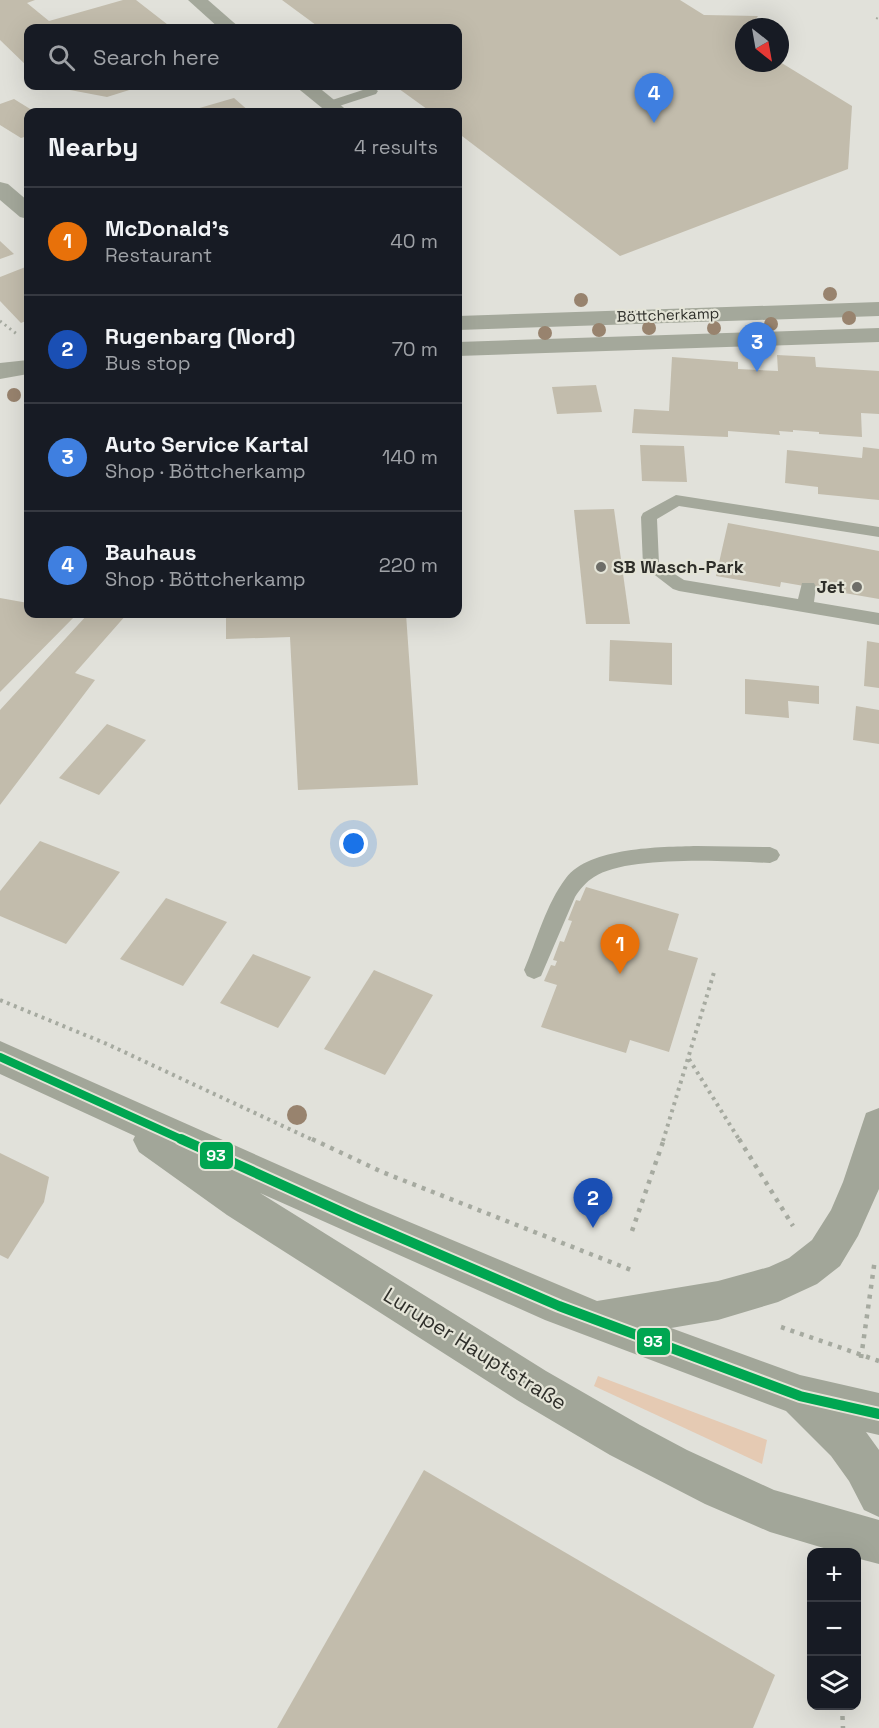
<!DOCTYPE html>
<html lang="en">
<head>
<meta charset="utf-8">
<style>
  :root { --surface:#171b24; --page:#20242c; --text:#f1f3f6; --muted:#9ea1a6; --line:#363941; --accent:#0b8043 }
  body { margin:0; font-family:"Space Grotesk",sans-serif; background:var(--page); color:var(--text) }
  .controls { position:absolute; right:18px; bottom:18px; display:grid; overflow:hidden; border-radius:12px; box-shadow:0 6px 24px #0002 }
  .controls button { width:54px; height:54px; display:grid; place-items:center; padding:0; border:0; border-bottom:2px solid var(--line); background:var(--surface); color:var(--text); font:30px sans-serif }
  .compass { position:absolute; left:735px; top:18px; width:54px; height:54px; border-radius:50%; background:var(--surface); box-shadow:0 6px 24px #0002; rotate:149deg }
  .you { position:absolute; left:354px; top:844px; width:21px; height:21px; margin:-15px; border:4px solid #fff; border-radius:50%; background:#1a73e8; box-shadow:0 0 0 9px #1a73e833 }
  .badge { display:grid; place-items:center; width:39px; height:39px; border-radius:50%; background:var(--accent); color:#fff; font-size:20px; font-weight:700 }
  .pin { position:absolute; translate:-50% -50px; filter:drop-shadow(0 2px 3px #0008) }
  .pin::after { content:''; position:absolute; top:32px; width:21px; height:18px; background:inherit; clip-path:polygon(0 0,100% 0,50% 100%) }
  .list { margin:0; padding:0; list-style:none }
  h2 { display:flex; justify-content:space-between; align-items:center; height:78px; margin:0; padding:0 24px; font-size:26px }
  h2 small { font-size:20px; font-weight:400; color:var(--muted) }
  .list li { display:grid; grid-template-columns:39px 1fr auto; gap:18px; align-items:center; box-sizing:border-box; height:108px; padding:0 24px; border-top:2px solid var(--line) }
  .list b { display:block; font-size:22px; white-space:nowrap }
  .list p { margin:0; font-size:20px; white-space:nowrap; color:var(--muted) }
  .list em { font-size:20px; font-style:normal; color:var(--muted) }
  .icon { flex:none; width:33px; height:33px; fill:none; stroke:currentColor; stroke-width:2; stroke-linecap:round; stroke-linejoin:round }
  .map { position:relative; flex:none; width:879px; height:1728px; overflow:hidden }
  .search { position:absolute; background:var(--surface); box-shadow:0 6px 24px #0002; left:24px; top:24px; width:438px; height:66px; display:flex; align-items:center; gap:15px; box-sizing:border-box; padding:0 21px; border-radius:12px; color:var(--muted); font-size:22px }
  .panel { position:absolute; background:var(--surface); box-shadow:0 6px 24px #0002; left:24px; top:108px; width:438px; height:510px; border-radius:12px }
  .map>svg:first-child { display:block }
</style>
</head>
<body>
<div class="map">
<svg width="879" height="1728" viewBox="0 0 879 1728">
  <rect width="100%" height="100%" fill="#e1e1da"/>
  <path fill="#e5cab3" d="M598,1376L767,1440L762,1464L594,1386Z"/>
  <g fill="#c2bcac">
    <path d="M0,0H35L27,3L49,21L123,0H136L172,28H28V67L0,40Z"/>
    <path d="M282,0H680L704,15L758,16L750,27H744V63L780,62L852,106L848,169L620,256L458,133V112H431L395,86H458V28H320Z"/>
    <path d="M49,86H142L107,97Z"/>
    <path d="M234,98L250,112H200L196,109Z"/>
    <path d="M14,99L35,112H28V136L21,138L0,125V104Z"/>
    <path d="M0,241L14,254L0,259Z"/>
    <path d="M28,266V320L21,323L0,301V277Z"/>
    <path d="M777,355L815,357L816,367L879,371V414L861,413L862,437L819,434V432L793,430V432L779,431L780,435L728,431V437L632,433L634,409L669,411L672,357L738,362V369L778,371Z"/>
    <path d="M596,385L602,412L557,414L552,387Z"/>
    <path d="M640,445L684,446L687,482L642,481Z"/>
    <path d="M863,447L879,449V500L818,494V487L785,483L787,450L862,458Z"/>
    <path d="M614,509L630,624H586L574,510Z"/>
    <path d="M728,523L879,551V599L781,582L780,587L716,576Z"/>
    <path d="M0,598L28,603V614H77L0,692Z"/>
    <path d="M88,614H127L75,673L95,680L0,805V710Z"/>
    <path d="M226,614H406L418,785L298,790L290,637L226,639Z"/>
    <path d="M610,640L672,643V685L609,681Z"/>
    <path d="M867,641L879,643V688L864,686Z"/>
    <path d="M745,679L819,686V704L788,701L789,718L745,714Z"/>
    <path d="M856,706L879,710V744L853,740Z"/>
    <path d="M107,724L146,740L99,795L59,778Z"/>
    <path d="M40,841L120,872L66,944L0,916V891Z"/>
    <path d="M586,887L679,914L668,950L698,958L669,1052L630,1040L626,1053L541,1027L557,985L544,981L551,965L555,966L557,961L553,960L560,941L564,942L572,921L568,920L576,900L580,901Z"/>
    <path d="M166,898L227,922L183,986L120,959Z"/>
    <path d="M253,954L311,977L278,1028L220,1003Z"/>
    <path d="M374,970L433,995L385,1075L324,1049Z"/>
    <path d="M0,1153L49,1177L44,1202L8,1259L0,1255Z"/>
    <path d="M424,1470L775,1675L753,1728H277Z"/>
  </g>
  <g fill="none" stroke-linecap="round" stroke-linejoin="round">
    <path stroke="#a6aaa0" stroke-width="2" stroke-dasharray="2 3" stroke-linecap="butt" d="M876,18L879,19"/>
    <path stroke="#a6aaa0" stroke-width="3" stroke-dasharray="2 4" stroke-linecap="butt" d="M0,321L18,335"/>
    <g stroke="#a6aaa0" stroke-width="4" stroke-dasharray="3 4.5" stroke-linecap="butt">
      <path d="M0,1000L107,1044L315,1141"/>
      <path d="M689,1059L740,1141"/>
      <path d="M663,1141L715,969"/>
    </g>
    <g stroke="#a6aaa0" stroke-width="4.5" stroke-dasharray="4 6" stroke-linecap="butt">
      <path d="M312,1139L382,1172L631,1270"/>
      <path d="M739,1139L793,1226"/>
      <path d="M632,1231L664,1139"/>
      <path d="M781,1327L879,1361"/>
      <path d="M861,1358L875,1259"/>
      <path d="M842,1706L843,1728"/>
    </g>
    <g fill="#a4a89b" fill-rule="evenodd">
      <path d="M372,87L378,91L376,94L330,109L324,105L326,102Z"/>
      <path d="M676,495L879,527V537L679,506L657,519L659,564L684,580L798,599L802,583H814L816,587L814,602L879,613V625L679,591L673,589L643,566L641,517L643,513Z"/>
      <path d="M697,846L770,847L777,850L780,855L777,860L770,863C729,861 627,855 594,877C586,882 580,889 575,897L541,976L534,979L527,976L524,970C537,940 546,904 566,878C590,847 660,847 697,846Z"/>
    </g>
    <g fill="#a4a89b" fill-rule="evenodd">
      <path d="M188,0H208L240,28H219Z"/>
      <path d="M295,86H317L349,112H327Z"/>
      <path d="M0,182L8,184L28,201V219L20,217L0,200Z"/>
      <path d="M879,302V316L458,330V316Z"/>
      <path d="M879,328V342L458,356V342Z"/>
      <path d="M28,360V374L0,379V363Z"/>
    </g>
    <path fill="#a2a699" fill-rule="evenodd" d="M0,1041L369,1205L597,1301L718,1281L769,1267L789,1258L812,1240L831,1210L843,1182L866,1113L879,1108V1189L858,1236L840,1266L817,1284L778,1302L718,1320L671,1328L800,1375L879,1393V1435L866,1432L879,1450V1517L864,1510L849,1481L831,1456L786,1411L545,1320L260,1193L546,1371L640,1425L687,1450L774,1490L879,1520V1564L856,1558V1552H837L770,1532L705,1504L610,1455L517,1400L227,1215L139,1152L133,1140L135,1136L0,1074Z"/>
    <defs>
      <path id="bus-1-far1" d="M0,1057L185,1141"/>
      <path id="bus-1" d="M181,1139L355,1218L559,1306L800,1396L879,1414"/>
    </defs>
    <use href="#bus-1-far1" stroke="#e4e4d7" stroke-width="12"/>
    <use href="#bus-1" stroke="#e4e4d7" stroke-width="14"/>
    <use href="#bus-1-far1" stroke="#00a651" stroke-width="8"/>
    <use href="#bus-1" stroke="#00a651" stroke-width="10"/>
  </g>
  <g fill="#98836e">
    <circle cx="830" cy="294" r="7"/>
    <circle cx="581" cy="300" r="7"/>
    <circle cx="849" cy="318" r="7"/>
    <circle cx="771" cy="324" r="7"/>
    <circle cx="649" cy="328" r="7"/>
    <circle cx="714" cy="328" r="7"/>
    <circle cx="599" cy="330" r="7"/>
    <circle cx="545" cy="333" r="7"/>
    <circle cx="14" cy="395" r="7"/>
    <circle cx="297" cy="1115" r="10"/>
  </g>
  <g fill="#6d6d68" stroke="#e4e4d7" stroke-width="2">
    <circle cx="601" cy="567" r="6"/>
    <circle cx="857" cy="587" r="6"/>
  </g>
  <g text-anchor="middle" stroke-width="4.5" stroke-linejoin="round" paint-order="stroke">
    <g font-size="15" fill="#2f2f2a" stroke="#e4e4d7">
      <text transform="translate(668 315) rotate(-2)" y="5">Böttcherkamp</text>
    </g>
    <g font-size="18" font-weight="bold" fill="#2f2f2a" stroke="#e4e4d7" text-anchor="start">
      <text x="613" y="573">SB Wasch-Park</text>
      <text x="845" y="593" text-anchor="end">Jet</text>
    </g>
    <g font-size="21" fill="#2f2f2a" stroke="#e4e4d7">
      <text transform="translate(475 1349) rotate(32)" y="7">Luruper Hauptstraße</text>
    </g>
  </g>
  <g stroke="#e4e4d7" stroke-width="2">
    <rect x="199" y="1141" width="35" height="29" rx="6" fill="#00a651"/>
    <rect x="636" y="1327" width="35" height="29" rx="6" fill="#00a651"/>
  </g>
  <g font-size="16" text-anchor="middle" font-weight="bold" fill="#fff">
    <text x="216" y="1161">93</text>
    <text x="653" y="1347">93</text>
  </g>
</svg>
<div class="controls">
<button>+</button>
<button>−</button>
<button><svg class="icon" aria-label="layers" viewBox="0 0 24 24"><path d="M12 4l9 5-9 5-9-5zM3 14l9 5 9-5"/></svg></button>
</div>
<svg class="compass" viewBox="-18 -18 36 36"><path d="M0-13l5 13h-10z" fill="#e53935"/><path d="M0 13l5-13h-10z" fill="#9ea1a6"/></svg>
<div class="you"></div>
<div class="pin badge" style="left:620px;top:974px;background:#e8710a">1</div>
<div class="pin badge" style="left:593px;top:1228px;background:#1a4fb4">2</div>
<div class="pin badge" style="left:757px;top:372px;background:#3f7fe0">3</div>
<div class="pin badge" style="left:654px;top:123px;background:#3f7fe0">4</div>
<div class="search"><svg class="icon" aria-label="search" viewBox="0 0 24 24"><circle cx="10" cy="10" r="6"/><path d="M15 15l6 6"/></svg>Search here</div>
<section class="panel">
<h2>Nearby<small>4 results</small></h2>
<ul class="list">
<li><span class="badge" style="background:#e8710a">1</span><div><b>McDonald's</b><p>Restaurant</p></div><em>40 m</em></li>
<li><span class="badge" style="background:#1a4fb4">2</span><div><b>Rugenbarg (Nord)</b><p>Bus stop</p></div><em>70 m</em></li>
<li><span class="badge" style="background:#3f7fe0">3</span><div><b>Auto Service Kartal</b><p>Shop · Böttcherkamp</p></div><em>140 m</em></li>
<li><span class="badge" style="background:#3f7fe0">4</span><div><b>Bauhaus</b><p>Shop · Böttcherkamp</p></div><em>220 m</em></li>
</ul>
</section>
</div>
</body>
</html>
